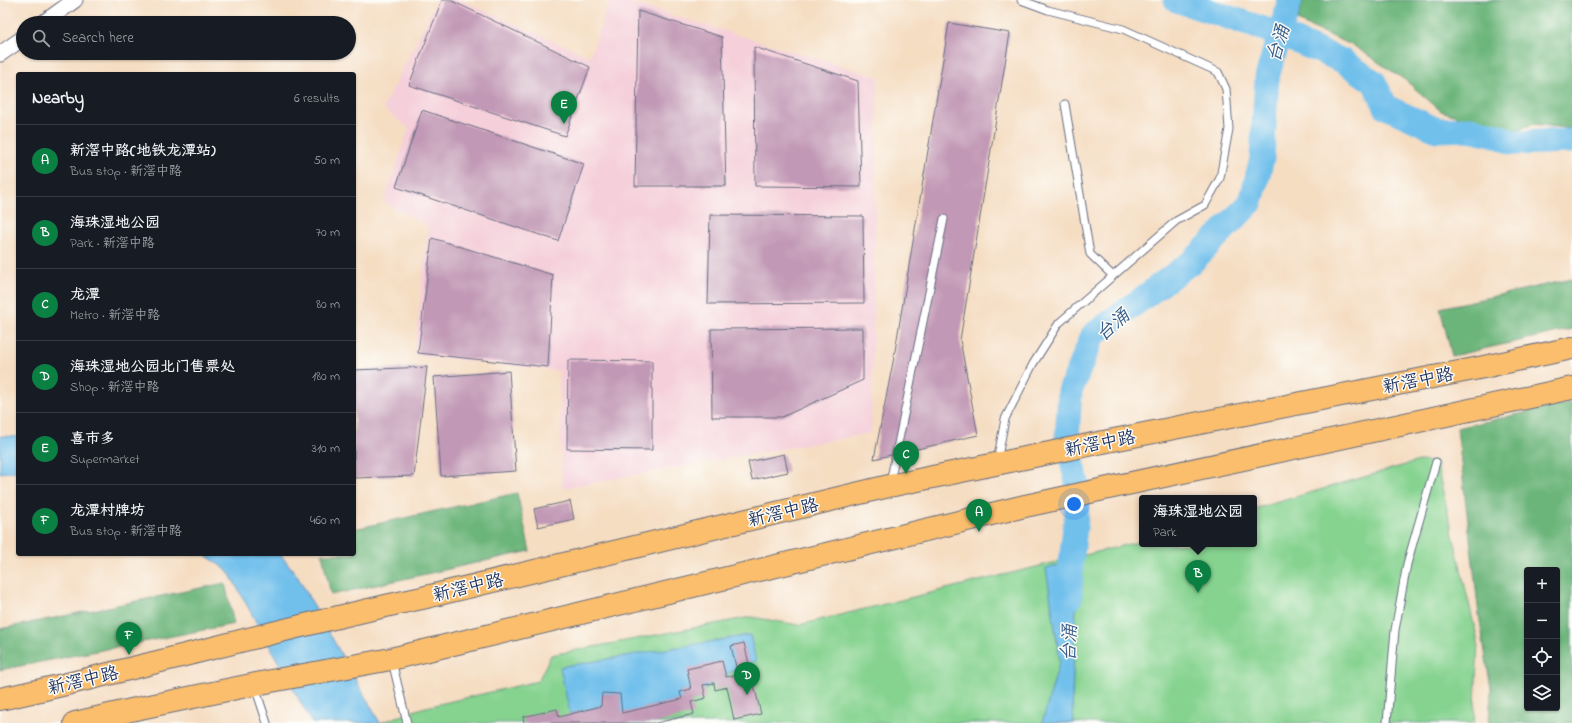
<!DOCTYPE html>
<html lang="en">
<head>
<meta charset="utf-8">
<style>
  :root { --surface:#171b24; --page:#242831; --text:#f1f3f6; --muted:#9ea1a6; --line:#363941; --accent:#0b8043 }
  body { margin:0; font-family:"Indie Flower","LXGW WenKai TC",sans-serif; background:var(--page); color:var(--text) }
  .controls { position:absolute; right:12px; bottom:12px; display:grid; overflow:hidden; border-radius:4px; box-shadow:0 1px 3px #0004 }
  .controls button { width:36px; height:36px; display:grid; place-items:center; padding:0; border:0; border-bottom:1px solid var(--line); background:var(--surface); color:var(--text); font:20px sans-serif }
  .you { position:absolute; left:1074px; top:504px; width:14px; height:14px; margin:-10px; border:3px solid #fff; border-radius:50%; background:#1a73e8; box-shadow:0 0 0 6px #1a73e833 }
  .badge { display:grid; place-items:center; width:26px; height:26px; border-radius:50%; background:var(--accent); color:#fff; font-size:13px; font-weight:700 }
  .pin { position:absolute; translate:-50% -33px; filter:drop-shadow(0 1px 2px #0008) }
  .pin::after { content:''; position:absolute; top:21px; width:14px; height:12px; background:inherit; clip-path:polygon(0 0,100% 0,50% 100%) }
  .popup { position:absolute; left:1139px; top:495px; width:118px; height:52px; box-sizing:border-box; display:grid; place-content:center; border-radius:4px; background:var(--surface); filter:drop-shadow(0 1px 3px #0005); font-size:13px; white-space:nowrap; color:var(--muted) }
  .popup b { font-size:15px; color:var(--text) }
  .popup::after { content:''; position:absolute; left:50%; top:100%; margin-left:-8px; border:8px solid transparent; border-top-color:var(--surface) }
  .list { margin:0; padding:0; list-style:none }
  h2 { display:flex; justify-content:space-between; align-items:center; height:52px; margin:0; padding:0 16px; font-size:17px }
  h2 small { font-size:13px; font-weight:400; color:var(--muted) }
  .list li { display:grid; grid-template-columns:26px 1fr auto; gap:12px; align-items:center; box-sizing:border-box; height:72px; padding:0 16px; border-top:1px solid var(--line) }
  .list b { display:block; font-size:15px; white-space:nowrap }
  .list p { margin:0; font-size:13px; white-space:nowrap; color:var(--muted) }
  .list em { font-size:13px; font-style:normal; color:var(--muted) }
  .icon { flex:none; width:22px; height:22px; fill:none; stroke:currentColor; stroke-width:2; stroke-linecap:round; stroke-linejoin:round }
  .map { position:relative; flex:none; width:1572px; height:723px; overflow:hidden }
  .search { position:absolute; background:var(--surface); box-shadow:0 1px 3px #0004; left:16px; top:16px; width:340px; height:44px; display:flex; align-items:center; gap:10px; box-sizing:border-box; padding:0 14px; border-radius:22px; color:var(--muted); font-size:15px }
  .panel { position:absolute; background:var(--surface); box-shadow:0 1px 3px #0004; left:16px; top:72px; width:340px; height:484px; border-radius:4px }
  .map>svg:first-child { display:block }
</style>
</head>
<body>
<div class="map">
<svg width="1572" height="723" viewBox="0 0 1572 723">
  <rect width="100%" height="100%" fill="#fdfcf7"/>
  <filter id="ink" filterUnits="userSpaceOnUse"><feTurbulence type="fractalNoise" baseFrequency=".025" numOctaves="2"/><feDisplacementMap in="SourceGraphic" scale="8" xChannelSelector="R" yChannelSelector="G"/><feConvolveMatrix kernelMatrix="1 2 1 2 8 2 1 2 1" color-interpolation-filters="sRGB"/></filter>
  <filter id="wash" filterUnits="userSpaceOnUse"><feTurbulence type="fractalNoise" baseFrequency=".012" numOctaves="4" result="noise"/><feDisplacementMap in="SourceGraphic" scale="16" xChannelSelector="R" yChannelSelector="G"/><feGaussianBlur stdDeviation="0.9" result="paint"/><feColorMatrix in="noise" values="0 0 0 0 0 0 0 0 0 0 0 0 0 0 0 0 0 1.4 0 .05"/><feComposite in="paint" operator="in"/></filter>
  <g filter="url(#wash)">
    <rect width="100%" height="100%" fill="#f5ddc2"/>
    <path fill="#f5cfda" d="M437,0H460L590,57L610,0H621L878,77L871,433L562,488L559,371L414,355L428,226L384,202L409,128L383,108Z"/>
    <path fill="#86d390" stroke="#508177" d="M1419,461L1436,462L1478,642L1474,723H380L422,708L538,681L551,655L751,617L799,625L1142,541V544H1254V509Z"/>
    <g fill="#6cb57a" stroke="#44726c" fill-rule="evenodd">
      <path d="M1303,0H1572V129L1534,124L1507,133L1441,111L1405,80L1354,46L1297,21Z"/>
      <path d="M1572,279V329L1452,356L1440,308Z"/>
      <path d="M1572,402V723H1489L1491,689L1479,615L1457,428ZM1527,570H1557V708H1527Z"/>
      <path d="M517,493L530,551L331,595L322,554H354V529Z"/>
      <path d="M225,583L234,624L0,670V629Z"/>
    </g>
    <g fill="#71c0ec" stroke="#4678a5">
      <path d="M0,436L18,437V471L0,473Z"/>
      <path d="M204,554H280L296,574L380,723H312L228,571Z"/>
      <path d="M1078,562L1072,698L1074,723H1042L1060,661L1046,568Z"/>
      <path d="M750,635L756,661L727,674L683,702L622,719L598,707L570,714L560,667Z"/>
    </g>
    <g fill="none" stroke-linecap="round" stroke-linejoin="round">
      <g stroke="#71c0ec" stroke-width="25">
        <path d="M1176,0L1279,34L1343,61L1374,82L1386,107L1437,130L1470,129L1496,135L1514,143L1572,141"/>
        <path d="M1070,598L1071,563L1079,491L1067,440L1070,391L1093,335L1194,260L1251,202L1262,158L1267,77L1290,0"/>
      </g>
    </g>
    <g id="blocks">
      <g fill="#c198b5">
        <path d="M442,0H450L590,67L565,136L409,85Z"/>
        <path d="M638,11L722,37L726,186H635Z"/>
        <path d="M949,23L1010,33L960,340L978,435L874,459L894,357Z"/>
        <path d="M754,47L858,81L861,187L755,186Z"/>
        <path d="M422,110L584,164L558,241L396,187Z"/>
        <path d="M710,215L863,216L864,303L708,304Z"/>
        <path d="M432,238L553,275L548,367L418,353Z"/>
        <path d="M863,328V380L782,417H712L711,329Z"/>
        <path d="M568,360L652,361V450L567,449Z"/>
        <path d="M427,367L414,476L354,478V370Z"/>
        <path d="M509,371L516,471L441,476L434,377Z"/>
        <path d="M784,454L788,472L752,480L748,462Z"/>
        <path d="M570,501L574,519L538,527L534,509Z"/>
        <path d="M744,643L761,714L734,720L727,687L715,690L714,683L703,685L706,698L691,702L694,714L656,723H524L523,717L557,709L559,717L601,706L602,693L620,694L622,713L682,699L680,692L691,689L687,669L722,661L726,677L738,675L731,646Z"/>
      </g>
    </g>
  </g>
  <g filter="url(#ink)">
    <use href="#blocks" fill-opacity="0" stroke="#676c81" stroke-width="1"/>
    <g fill="none" stroke-linecap="round" stroke-linejoin="round">
      <defs>
        <g id="service">
          <path d="M1065,104L1090,254L1112,275"/>
          <path d="M997,462L1005,419L1033,364L1059,323L1176,221L1205,205L1220,178L1229,129L1226,89L1218,72L1123,29L1048,10L1021,0"/>
          <path d="M890,483L944,219"/>
          <path d="M392,661L407,723"/>
          <path d="M255,687L267,723"/>
          <path d="M1387,723L1395,630L1407,564L1436,462"/>
        </g>
        <g id="minor">
          <path d="M43,23L75,0"/>
          <path d="M0,54L23,38"/>
        </g>
        <g id="trunk">
          <path d="M1093,444L1479,368L1572,348"/>
          <path d="M0,699C141,669 280,628 422,598L889,486L1015,460"/>
          <path d="M75,723L140,708L271,681L391,659L1025,506L1572,388"/>
        </g>
      </defs>
      <use href="#service" stroke="#676c81" stroke-width="9"/>
      <use href="#minor" stroke="#676c81" stroke-width="17"/>
      <use href="#trunk" stroke="#676c81" stroke-width="24"/>
      <use href="#service" stroke="#fff" stroke-width="7"/>
      <use href="#minor" stroke="#fff" stroke-width="15"/>
      <use href="#trunk" stroke="#fabe6d" stroke-width="22"/>
      <defs>
        <path id="trunk-bridge" d="M1015,460L1093,444"/>
      </defs>
      <use href="#trunk-bridge" stroke="#676c81" stroke-width="24" stroke-linecap="butt"/>
      <use href="#trunk-bridge" stroke="#fabe6d" stroke-width="22"/>
    </g>
  </g>
  <g text-anchor="middle" stroke-width="3" stroke-linejoin="round" paint-order="stroke">
    <g font-size="18" fill="#1b2f5e" stroke="#fdfcf7">
      <text transform="translate(1418 380) rotate(-11)" y="6">新滘中路</text>
      <text transform="translate(1100 443) rotate(-11)" y="6">新滘中路</text>
      <text transform="translate(783 512) rotate(-13)" y="6">新滘中路</text>
      <text transform="translate(468 587) rotate(-13)" y="6">新滘中路</text>
      <text transform="translate(83 680) rotate(-13)" y="6">新滘中路</text>
    </g>
    <g font-size="19" font-style="italic" fill="#355a89" stroke="#fdfcf7">
      <text transform="translate(1277 43) rotate(-73)" y="7">台涌</text>
      <text transform="translate(1112 324) rotate(-41)" y="7">台涌</text>
      <text transform="translate(1068 643) rotate(-87)" y="7">台涌</text>
    </g>
  </g>
</svg>
<div class="controls">
<button>+</button>
<button>−</button>
<button><svg class="icon" aria-label="locate" viewBox="0 0 24 24"><circle cx="12" cy="12" r="6"/><path d="M12 2v4M12 18v4M2 12h4M18 12h4"/></svg></button>
<button><svg class="icon" aria-label="layers" viewBox="0 0 24 24"><path d="M12 4l9 5-9 5-9-5zM3 14l9 5 9-5"/></svg></button>
</div>
<div class="you"></div>
<div class="pin badge" style="left:979px;top:532px">A</div>
<div class="pin badge" style="left:1198px;top:593px">B</div>
<div class="popup"><b>海珠湿地公园</b>Park</div>
<div class="pin badge" style="left:906px;top:474px">C</div>
<div class="pin badge" style="left:747px;top:695px">D</div>
<div class="pin badge" style="left:564px;top:124px">E</div>
<div class="pin badge" style="left:129px;top:655px">F</div>
<div class="search"><svg class="icon" aria-label="search" viewBox="0 0 24 24"><circle cx="10" cy="10" r="6"/><path d="M15 15l6 6"/></svg>Search here</div>
<section class="panel">
<h2>Nearby<small>6 results</small></h2>
<ul class="list">
<li><span class="badge">A</span><div><b>新滘中路(地铁龙潭站)</b><p>Bus stop · 新滘中路</p></div><em>50 m</em></li>
<li><span class="badge">B</span><div><b>海珠湿地公园</b><p>Park · 新滘中路</p></div><em>70 m</em></li>
<li><span class="badge">C</span><div><b>龙潭</b><p>Metro · 新滘中路</p></div><em>80 m</em></li>
<li><span class="badge">D</span><div><b>海珠湿地公园北门售票处</b><p>Shop · 新滘中路</p></div><em>180 m</em></li>
<li><span class="badge">E</span><div><b>喜市多</b><p>Supermarket</p></div><em>310 m</em></li>
<li><span class="badge">F</span><div><b>龙潭村牌坊</b><p>Bus stop · 新滘中路</p></div><em>460 m</em></li>
</ul>
</section>
</div>
</body>
</html>
